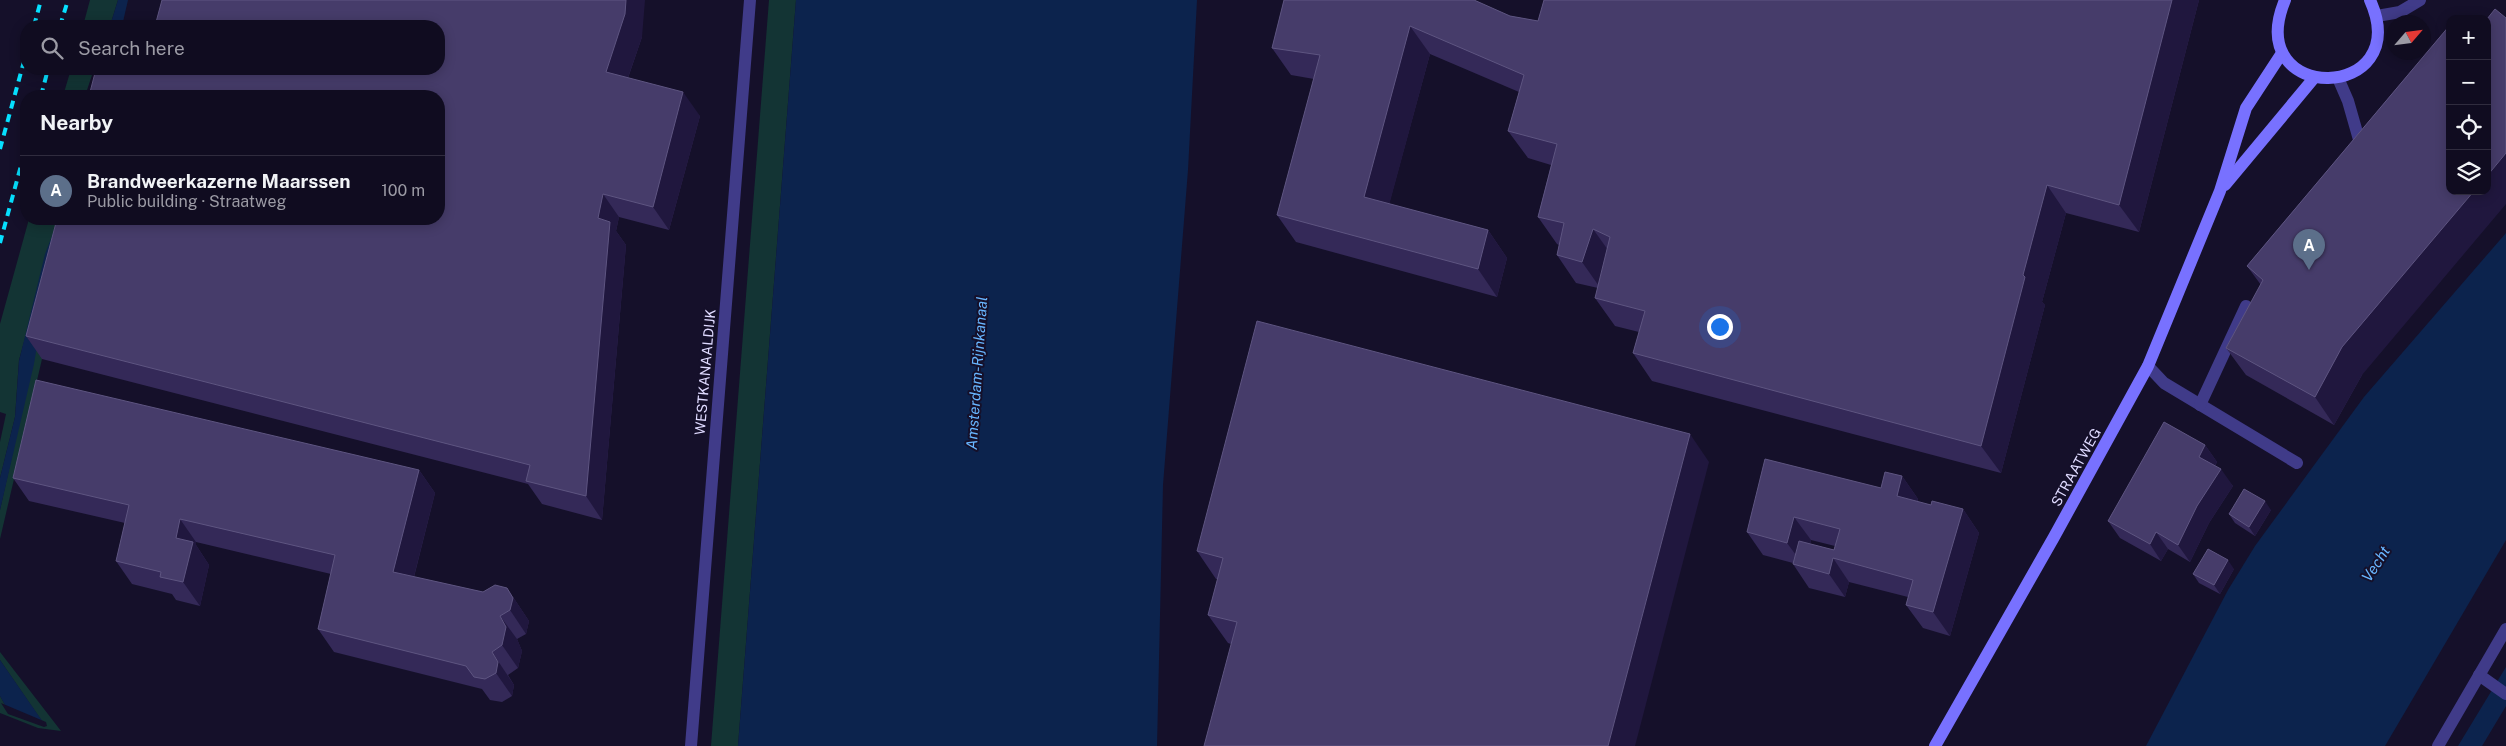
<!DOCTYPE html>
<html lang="en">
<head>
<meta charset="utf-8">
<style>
  :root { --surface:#100c20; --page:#1e1a2d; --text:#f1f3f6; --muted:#9c9ba5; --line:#302c3e; --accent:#d93025 }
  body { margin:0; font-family:"Public Sans",sans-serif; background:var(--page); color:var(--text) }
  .controls { position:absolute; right:15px; top:15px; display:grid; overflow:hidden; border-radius:10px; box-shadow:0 2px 12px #0003 }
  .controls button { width:45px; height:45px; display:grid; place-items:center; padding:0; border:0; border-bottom:1px solid var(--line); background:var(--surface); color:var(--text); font:25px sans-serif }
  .compass { position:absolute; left:2386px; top:15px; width:45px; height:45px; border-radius:50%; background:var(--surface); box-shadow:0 2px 12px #0003; rotate:62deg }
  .you { position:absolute; left:1719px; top:326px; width:18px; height:18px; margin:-12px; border:4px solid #fff; border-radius:50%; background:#1a73e8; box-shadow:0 0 0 8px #1a73e833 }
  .badge { display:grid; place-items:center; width:32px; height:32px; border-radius:50%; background:var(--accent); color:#fff; font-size:16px; font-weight:700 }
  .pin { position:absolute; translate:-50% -41px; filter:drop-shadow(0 1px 2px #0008) }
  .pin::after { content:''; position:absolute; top:26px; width:18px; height:15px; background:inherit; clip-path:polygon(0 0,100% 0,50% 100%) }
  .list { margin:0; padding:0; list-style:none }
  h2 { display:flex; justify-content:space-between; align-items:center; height:65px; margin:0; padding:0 20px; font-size:21px }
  h2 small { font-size:16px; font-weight:400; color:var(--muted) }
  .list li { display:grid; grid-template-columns:32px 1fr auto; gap:15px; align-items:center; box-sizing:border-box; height:70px; padding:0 20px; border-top:1px solid var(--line) }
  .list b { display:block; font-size:19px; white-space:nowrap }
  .list p { margin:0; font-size:16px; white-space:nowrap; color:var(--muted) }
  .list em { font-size:16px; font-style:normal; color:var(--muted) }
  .icon { flex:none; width:28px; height:28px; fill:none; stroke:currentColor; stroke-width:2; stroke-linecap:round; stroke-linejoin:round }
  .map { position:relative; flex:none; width:2506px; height:746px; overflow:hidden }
  .search { position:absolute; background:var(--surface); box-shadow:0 2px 12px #0003; left:20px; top:20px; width:425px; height:55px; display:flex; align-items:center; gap:12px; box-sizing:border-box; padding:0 18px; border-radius:20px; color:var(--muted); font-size:19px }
  .panel { position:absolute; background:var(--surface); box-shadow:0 2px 12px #0003; left:20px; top:90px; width:425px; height:135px; border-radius:20px }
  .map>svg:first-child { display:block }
</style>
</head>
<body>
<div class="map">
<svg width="2506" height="746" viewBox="0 0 2506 746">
  <rect width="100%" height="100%" fill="#15102a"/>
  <g fill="#133434">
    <path d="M90,0H118L110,26H83Z"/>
    <path d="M769,0H796L738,746H711Z"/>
    <path d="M71,69H94L85,96H63Z"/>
    <path d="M29,219H58L19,360L15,417L0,478V442L6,414L0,412V324Z"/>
    <path d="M79,219L42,359L0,539V510L39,334Z"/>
    <path d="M0,652L61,731L38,728L0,713V696L9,712L44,724L0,660Z"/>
  </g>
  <g fill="#0c234d">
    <path d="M118,0H128L122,26H110Z"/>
    <path d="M796,0H1197L1188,170L1163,485L1157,746H738Z"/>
    <path d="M57,223L34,364L0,510V478L15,417L19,361L45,254Z"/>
    <path d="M2506,233V540L2385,746H2146L2228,590L2255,546L2364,397Z"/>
    <path d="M0,660L45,725L9,712L0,696Z"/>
    <path d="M2506,667V706L2482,746H2458Z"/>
  </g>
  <path fill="#15102a" d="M1,703L46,722L47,726L44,727L8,714Z"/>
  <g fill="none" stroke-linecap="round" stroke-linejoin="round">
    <g stroke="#403b89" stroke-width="12">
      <path d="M2338,78L2348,101L2362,150"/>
      <path d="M2148,366L2164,383L2297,463"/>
      <path d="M2200,405L2246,306"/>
    </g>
    <g stroke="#403b89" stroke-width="12">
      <path d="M2377,16L2400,12L2420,0"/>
      <path d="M2479,675L2506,694"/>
      <path d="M691,746L750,0"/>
      <path d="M2438,746L2506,629"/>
    </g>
    <g stroke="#7871ff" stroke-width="12">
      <path d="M2285,0C2241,106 2416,102 2370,0"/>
      <path d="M2225,185L2314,78"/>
      <path d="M1935,746L2054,537L2148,366L2220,191L2246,108L2282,53"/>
    </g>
    <g stroke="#06e0ff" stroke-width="4" stroke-dasharray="8 6" stroke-linecap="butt">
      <path d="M34,26L41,0"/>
      <path d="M60,26L68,0"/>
      <path d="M41,96L48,69"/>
      <path d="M0,149L26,54"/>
      <path d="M0,243L26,147"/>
    </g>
  </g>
  <g fill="#342958" fill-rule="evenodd">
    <path d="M1284,0L1510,16L1538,21L2199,0L2139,232L2066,213L2042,302L2045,305L2001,473L1652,381L1633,353L1639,332L1615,326L1595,298L1598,288L1576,283L1557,255L1559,245L1557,244L1538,217L1551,165L1528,158L1508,131L1519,92L1430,54L1389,204L1488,230L1507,258L1497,297L1296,242L1277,215L1314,79L1291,75L1272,48Z"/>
    <path d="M2450,25L2362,375L2334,425L2246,375L2226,348L2261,285L2247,266Z"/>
    <path d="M642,37L628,78L700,116L669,230L619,217L616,231L626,245L602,520L542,504L528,484L42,359L26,336L143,74Z"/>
    <path d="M2205,445L2217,462L2215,466L2233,486L2209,523L2190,562L2168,549L2161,561L2120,538L2108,521Z"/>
    <path d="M1709,462L1231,644L1228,643L1208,615L1218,579H1216L1197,551Z"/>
    <path d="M419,470L435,493L414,577L483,592L507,588L529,621L526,634L517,639L522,651L518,668L508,675L514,685L512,696L502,702L490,700L482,689L334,652L318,629L331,574L196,542V545L209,565L200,606L176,600L172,594L132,584L116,561L125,523L29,501L13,478Z"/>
    <path d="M1902,476L1918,499V502L1931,505L1963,509L1979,533L1950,636L1923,628L1906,605L1908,597L1849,582L1845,597L1809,588L1793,564V563L1763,555L1747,532L1881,488ZM1811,540L1835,546L1834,550L1810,544Z"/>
    <path d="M2271,510L2255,536L2235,523L2229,514Z"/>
    <path d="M2234,569L2220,594L2199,583L2193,574Z"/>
  </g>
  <g fill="#20173e">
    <path d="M626,0H645L642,37L622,95L606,72Z"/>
    <path d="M2172,0H2199L2139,232L2119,205Z"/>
    <path d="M1410,26L1430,54L1384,224L1364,197Z"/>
    <path d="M683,92L700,116L669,230L653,207Z"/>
    <path d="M2506,153V204L2362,375L2334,425L2315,397L2342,347L2474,191H2487V176Z"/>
    <path d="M2047,185L2066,213L2042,302L2045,305L2001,473L1981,446L2023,275Z"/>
    <path d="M603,194L619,217L616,231L626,245L602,520L586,496L598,218Z"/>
    <path d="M1593,229L1613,257L1601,289L1582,262Z"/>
    <path d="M1488,230L1507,258L1497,297L1478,269Z"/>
    <path d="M1690,434L1709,462L1635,746H1608Z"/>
    <path d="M2205,445L2217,462L2210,474L2199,457Z"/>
    <path d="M2221,469L2233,486L2209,523L2190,562L2178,545L2197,506Z"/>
    <path d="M419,470L435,493L409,596L393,572Z"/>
    <path d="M1902,476L1918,499L1913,519L1897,496Z"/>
    <path d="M2265,501L2271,510L2255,536L2249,527Z"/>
    <path d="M1963,509L1979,533L1950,636L1933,612Z"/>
    <path d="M1794,517L1811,540L1804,566L1787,543Z"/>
    <path d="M180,519L196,542V545L209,565L200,606L183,582L176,538Z"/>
    <path d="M2156,532L2168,549L2161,561L2150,544Z"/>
    <path d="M1833,558L1849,582L1845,597L1829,574Z"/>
    <path d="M2228,560L2234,569L2220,594L2214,585Z"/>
    <path d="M507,588L529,621L526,634L510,610Z"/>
    <path d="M500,616L517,639L522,651L518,668L502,645Z"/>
    <path d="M492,652L514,685L512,696L496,673Z"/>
  </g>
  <g fill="#463c6a" stroke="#5e5581">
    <path d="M162,0H626L625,14L606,72L683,92L653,207L603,194L598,218L610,222L586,496L526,481L530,465L26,336L57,219H439V96H89L96,69H125L143,74L145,69H439V26H155Z"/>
    <path d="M1284,0H1474L1510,16L1538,21L1544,0H2172L2119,205L2047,185L2023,275L2025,277L1981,446L1633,353L1645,311L1595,298L1610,237L1593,229L1582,262L1557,255L1564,223L1538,217L1557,144L1508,131L1524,75L1410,26L1364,197L1488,230L1478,269L1277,215L1320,55L1272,48Z"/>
    <path d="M2495,9L2506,18V153L2487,176V19Z"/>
    <path d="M2450,25V191H2474L2342,347L2315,397L2226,348L2263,280L2247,266Z"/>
    <path d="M1257,321L1690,434L1608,746H1204L1237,622L1208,615L1223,558L1197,551Z"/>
    <path d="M36,380L419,470L393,572L483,592L495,585L507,588L513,598L510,610L500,616L506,627L502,645L492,652L498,662L496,673L485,679L474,677L466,666L318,629L335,555L180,519L176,538L193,542L183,582L160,577L161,572L116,561L129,505L13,478Z"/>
    <path d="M2164,422L2205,445L2199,457L2221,469L2197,506L2178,545L2156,532L2150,544L2108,521Z"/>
    <path d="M1765,459L1881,488L1885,472L1902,476L1897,496L1931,505L1932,501L1963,509L1933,612L1906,605L1913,580L1833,558L1829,574L1793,564L1799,541L1834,550L1840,529L1794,517L1787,543L1747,532Z"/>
    <path d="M2244,489L2265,501L2249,527L2229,514Z"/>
    <path d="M2208,549L2228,560L2214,585L2193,574Z"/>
  </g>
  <g text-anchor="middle" stroke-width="4" stroke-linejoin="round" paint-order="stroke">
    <g font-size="14" fill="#dfdaff" stroke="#15102a">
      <text transform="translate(705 372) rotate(-85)" y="5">WESTKANAALDIJK</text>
      <text transform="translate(2076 467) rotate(-61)" y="5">STRAATWEG</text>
    </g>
    <g font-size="15" font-style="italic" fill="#68b5ff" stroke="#15102a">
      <text transform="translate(977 373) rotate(-86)" y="5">Amsterdam-Rijnkanaal</text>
      <text transform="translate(2376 564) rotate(-57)" y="5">Vecht</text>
    </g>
  </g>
</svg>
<div class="controls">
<button>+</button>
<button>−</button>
<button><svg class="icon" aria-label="locate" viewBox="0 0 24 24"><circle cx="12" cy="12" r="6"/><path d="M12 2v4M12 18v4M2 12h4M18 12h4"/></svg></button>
<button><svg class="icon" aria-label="layers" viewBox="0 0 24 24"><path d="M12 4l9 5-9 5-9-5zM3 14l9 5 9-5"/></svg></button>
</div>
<svg class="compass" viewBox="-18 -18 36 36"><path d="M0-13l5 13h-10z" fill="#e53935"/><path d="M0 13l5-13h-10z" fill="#9c9ba5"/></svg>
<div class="you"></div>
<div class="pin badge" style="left:2309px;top:270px;background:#5c6f8a">A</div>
<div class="search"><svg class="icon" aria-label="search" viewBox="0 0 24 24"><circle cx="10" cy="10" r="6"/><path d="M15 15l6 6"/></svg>Search here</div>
<section class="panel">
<h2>Nearby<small></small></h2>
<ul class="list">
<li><span class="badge" style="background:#5c6f8a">A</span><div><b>Brandweerkazerne Maarssen</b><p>Public building · Straatweg</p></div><em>100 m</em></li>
</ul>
</section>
</div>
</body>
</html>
